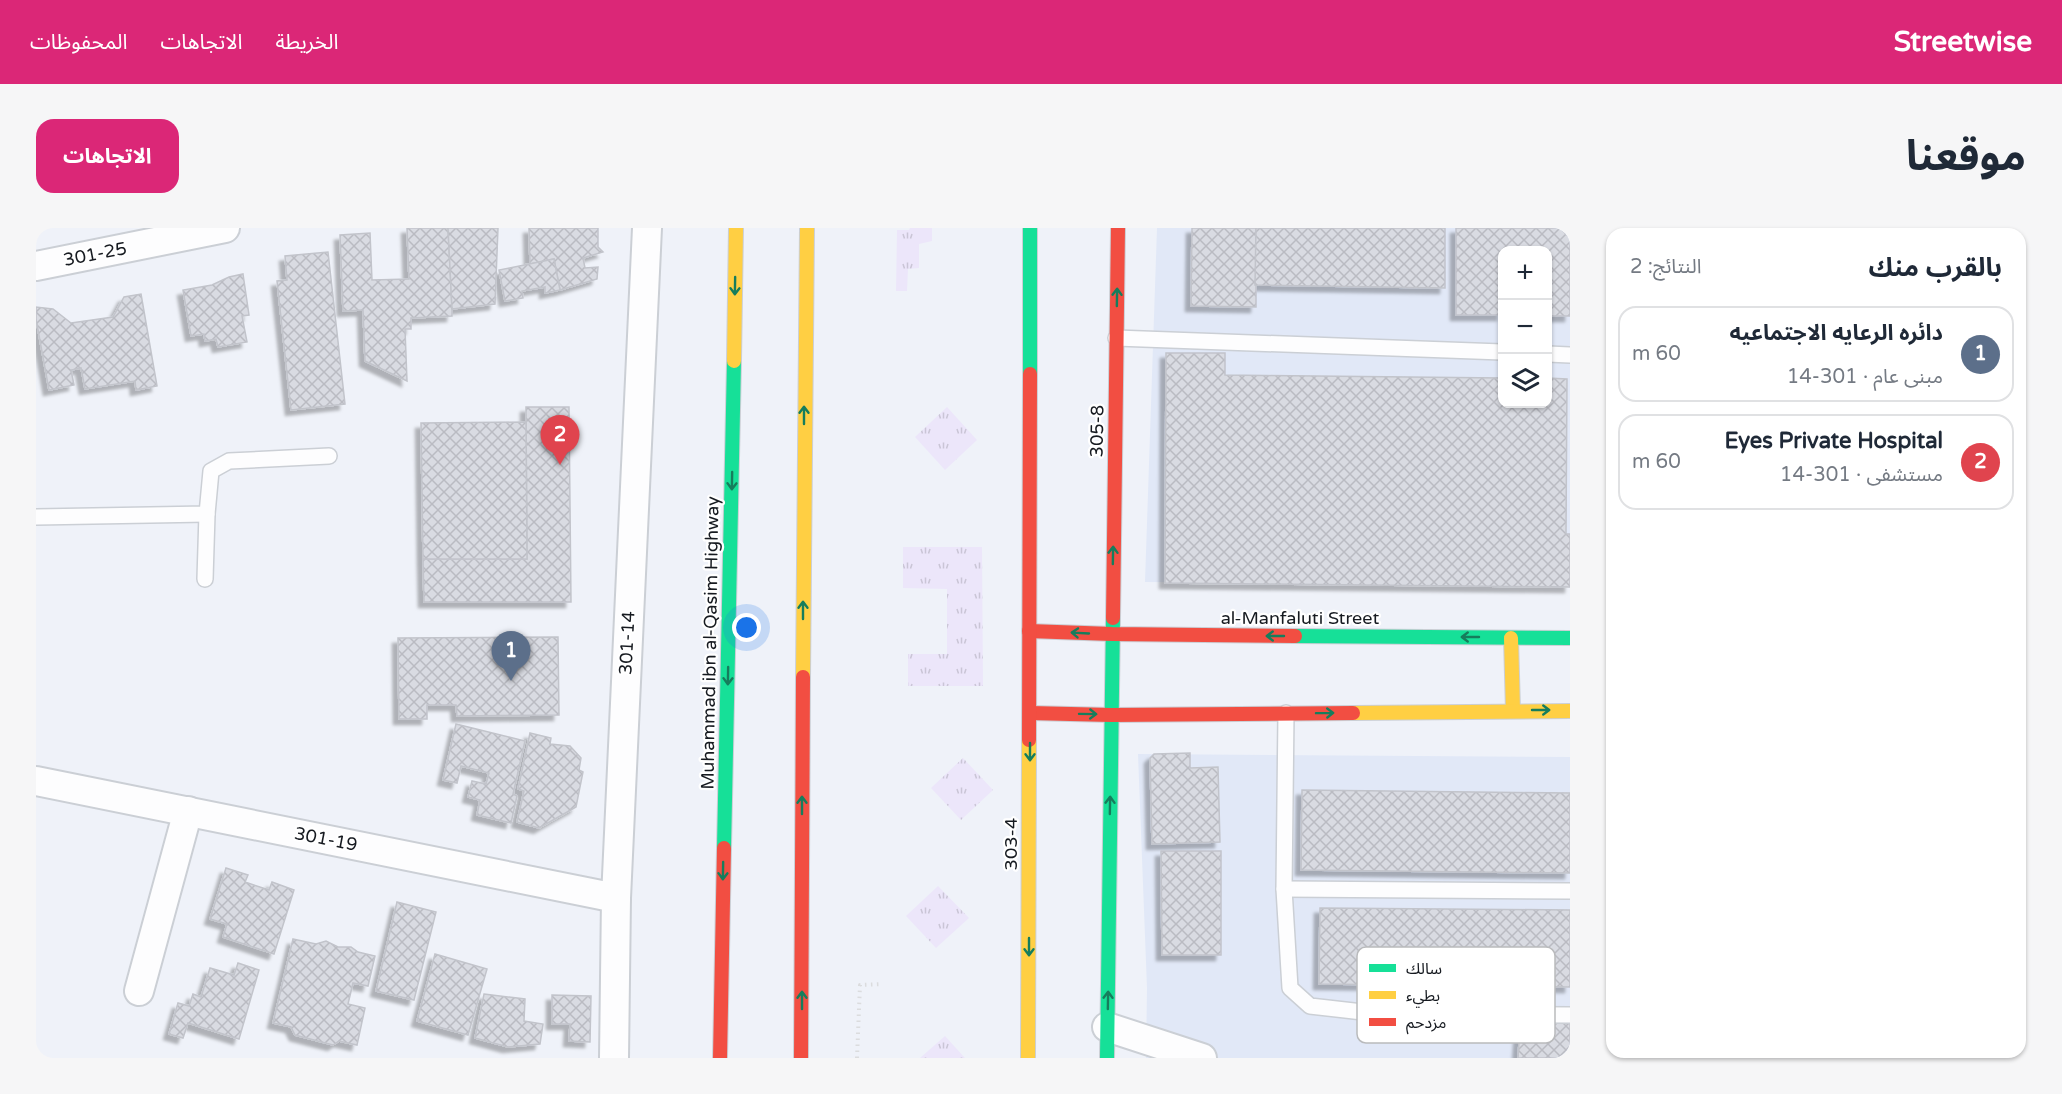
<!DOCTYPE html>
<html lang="ar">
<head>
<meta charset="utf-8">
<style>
  :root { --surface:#fff; --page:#f6f6f7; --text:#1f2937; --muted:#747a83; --line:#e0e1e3; --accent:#db2777 }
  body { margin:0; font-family:"Varela Round","Noto Sans Arabic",sans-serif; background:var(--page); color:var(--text); direction:rtl }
  .controls { position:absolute; right:18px; top:18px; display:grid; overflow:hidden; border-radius:12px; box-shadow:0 2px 4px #0004 }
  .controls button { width:54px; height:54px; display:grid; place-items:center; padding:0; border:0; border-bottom:2px solid var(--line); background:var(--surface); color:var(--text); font:30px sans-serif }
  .you { position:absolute; left:711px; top:400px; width:21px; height:21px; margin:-15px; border:4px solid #fff; border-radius:50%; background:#1a73e8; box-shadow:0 0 0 9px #1a73e833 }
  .badge { display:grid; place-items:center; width:39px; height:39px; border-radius:50%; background:var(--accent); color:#fff; font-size:20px; font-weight:700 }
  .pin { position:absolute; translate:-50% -50px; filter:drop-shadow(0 2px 3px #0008) }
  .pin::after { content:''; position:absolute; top:32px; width:21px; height:18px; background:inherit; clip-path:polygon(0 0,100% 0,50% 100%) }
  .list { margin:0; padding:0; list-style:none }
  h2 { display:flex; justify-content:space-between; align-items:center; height:78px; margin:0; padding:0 24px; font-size:26px }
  h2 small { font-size:20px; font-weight:400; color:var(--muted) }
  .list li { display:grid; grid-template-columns:39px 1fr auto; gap:18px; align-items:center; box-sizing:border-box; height:96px; margin:0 12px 12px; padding:0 12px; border:2px solid var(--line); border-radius:18px }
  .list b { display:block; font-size:22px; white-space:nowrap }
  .list p { margin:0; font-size:20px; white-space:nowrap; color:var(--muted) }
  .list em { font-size:20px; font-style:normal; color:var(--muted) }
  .icon { flex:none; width:33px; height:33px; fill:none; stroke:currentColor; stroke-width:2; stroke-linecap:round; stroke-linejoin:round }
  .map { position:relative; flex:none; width:1534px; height:830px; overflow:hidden; direction:ltr; border-radius:18px }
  header { display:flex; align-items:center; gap:36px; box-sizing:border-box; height:84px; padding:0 30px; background:var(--accent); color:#fff }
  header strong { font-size:28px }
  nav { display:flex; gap:33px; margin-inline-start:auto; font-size:21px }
  .intro { display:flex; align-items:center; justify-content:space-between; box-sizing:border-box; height:144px; padding:0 36px }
  h1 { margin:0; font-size:42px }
  .button { padding:15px 27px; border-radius:18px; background:var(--accent); color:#fff; font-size:21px; font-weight:700 }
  main { display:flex; gap:36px; padding:0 36px }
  aside { flex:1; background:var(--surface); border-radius:18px; box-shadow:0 2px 4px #0004 }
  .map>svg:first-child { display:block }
</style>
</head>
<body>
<header>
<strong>Streetwise</strong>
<nav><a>الخريطة</a><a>الاتجاهات</a><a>المحفوظات</a></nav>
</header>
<div class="intro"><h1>موقعنا</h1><a class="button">الاتجاهات</a></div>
<main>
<aside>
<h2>بالقرب منك<small>النتائج: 2</small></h2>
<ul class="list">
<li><span class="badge" style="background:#5c6f8a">1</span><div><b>دائره الرعايه الاجتماعيه</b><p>مبنى عام · 301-14</p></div><em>60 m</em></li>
<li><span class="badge" style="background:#e0444e">2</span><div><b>Eyes Private Hospital</b><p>مستشفى · 301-14</p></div><em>60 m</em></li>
</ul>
</aside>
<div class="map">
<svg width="1534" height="830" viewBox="0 0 1534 830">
  <defs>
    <pattern id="grass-tufts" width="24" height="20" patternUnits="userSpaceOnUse" patternTransform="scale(1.5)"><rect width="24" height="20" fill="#ece6fa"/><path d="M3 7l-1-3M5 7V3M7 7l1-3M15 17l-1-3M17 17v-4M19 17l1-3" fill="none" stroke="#cac5d6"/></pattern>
    <pattern id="building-cross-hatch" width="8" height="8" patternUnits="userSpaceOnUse" patternTransform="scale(1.5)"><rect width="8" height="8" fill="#d9dbe2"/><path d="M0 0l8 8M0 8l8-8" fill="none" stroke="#babbc2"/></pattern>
    <filter id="shadow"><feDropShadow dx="-5.5" dy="5.5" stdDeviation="1.5" flood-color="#0004"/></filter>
  </defs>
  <rect width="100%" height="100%" fill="#eff2f9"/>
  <g fill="#e1e8f7" fill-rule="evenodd">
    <path d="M1121,0H1534V357L1109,354ZM1466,22H1512V176H1466Z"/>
    <path d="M1102,526L1534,529V830H1110L1111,760Z"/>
  </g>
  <g fill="url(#grass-tufts)">
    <path d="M874,0H896V13L883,16V40L872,41L871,63H860L861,2H873Z"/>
    <path d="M911,179L941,212L909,242L879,209Z"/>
    <path d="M867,319H946L947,458H872V426H911V361L867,360Z"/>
    <path d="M927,530L957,562L925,592L895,560Z"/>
    <path d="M902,658L933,690L900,720L870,688Z"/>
    <path d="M909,808L929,830H884Z"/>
  </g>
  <g fill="url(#building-cross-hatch)" stroke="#c2c4cb" stroke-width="1.5" filter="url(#shadow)">
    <path d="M371,0H412L416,81V88L375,90V101H369L371,153L329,133L327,82L307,83L304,7L334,5L336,52L373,51Z"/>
    <path d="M412,0H462L459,76L416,81Z"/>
    <path d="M493,0H562V19L567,24L547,30L549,40L562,39L561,51L524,62L518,31L494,36Z"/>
    <path d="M1156,0H1220V79L1155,78Z"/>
    <path d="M1220,0H1409V60L1219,57Z"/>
    <path d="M1420,0H1534V88H1512V22H1466V87H1420Z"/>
    <path d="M292,24L309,176L255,182L241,53L251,52L249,28Z"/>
    <path d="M518,31L524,62L509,65V59L486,63L487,70L469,73L463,42Z"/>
    <path d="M207,46L213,87L206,88L211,114L182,119L180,111L169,113L168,106L155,108L147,62L176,57L193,49Z"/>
    <path d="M105,66L121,158L100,162L99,153L49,161L45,140L35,142L38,157L13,162L0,91V79L17,81L35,95L77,89L88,69Z"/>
    <path d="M1130,125H1189V147L1466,150V176H1512V150L1531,151L1530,306H1534V359L1129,355Z"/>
    <path d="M490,179H533L535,374H388L387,331H491Z"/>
    <path d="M490,194L491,331H387L385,195Z"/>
    <path d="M522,409L523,487L421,488L420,477H391V491H363L362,410Z"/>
    <path d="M420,496L489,513L477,566L481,568L475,595L441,587L444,572L432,569L436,553L450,556L453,545L425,538L421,555L407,552Z"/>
    <path d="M494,505L515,510L514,516L534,518L545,530L543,542L547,544L540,579L503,600L481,594L488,563L482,561Z"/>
    <path d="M1154,525V540L1182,539L1184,614L1116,616L1114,530L1118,526Z"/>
    <path d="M1266,562L1534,565V645L1265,642Z"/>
    <path d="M1125,623H1185V727H1126Z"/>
    <path d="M190,640L212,647L209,654L233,662L236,654L258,662L238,726L187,709L191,696L174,691Z"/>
    <path d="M361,674L400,684L378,772L340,763Z"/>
    <path d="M1284,680L1534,682V759L1283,756Z"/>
    <path d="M257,711L280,716L290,713L302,719H315L322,724L339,728L332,758L317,755L312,776L329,780L321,817L303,813L297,817L259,807L255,799L237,795Z"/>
    <path d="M399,726L451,741L432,807L381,793Z"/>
    <path d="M202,735L223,742L203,811L152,795L147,810L133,806L142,775L153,778L157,766L165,769L174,740L198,747Z"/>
    <path d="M448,766L489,771L488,793L507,796L504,816L472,819L439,810Z"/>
    <path d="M516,767L555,768L554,814L533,813L534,796H516Z"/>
    <path d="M1485,783L1534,786V830H1482Z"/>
  </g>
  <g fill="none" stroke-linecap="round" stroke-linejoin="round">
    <defs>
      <g id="lane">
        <path d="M1080,110L1466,124"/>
        <path d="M1512,126L1534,127"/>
        <path d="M0,289L171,286L175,243L193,233L293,228"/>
        <path d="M169,351L171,286"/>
        <path d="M1250,485L1248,661L1254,760L1274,778L1344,786L1534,787"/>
        <path d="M1248,661L1534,663"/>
      </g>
      <g id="street">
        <path d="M0,38L189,0"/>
        <path d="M0,553L580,670"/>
        <path d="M103,763L152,583"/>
        <path d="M1071,799L1166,830"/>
        <path d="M578,830L580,670L611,0"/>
      </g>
      <g id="fast">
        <path d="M994,146V0"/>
        <path d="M1259,408L1534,410"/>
        <path d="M688,620L698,133"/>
        <path d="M1071,830L1077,390"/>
      </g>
      <g id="slow">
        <path d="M698,133L700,0"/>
        <path d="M1475,410L1477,483"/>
        <path d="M767,449L771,0"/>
        <path d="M1317,485L1534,483"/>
        <path d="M992,830L993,512"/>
      </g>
      <g id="jam">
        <path d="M1077,390L1082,0"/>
        <path d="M993,403L1076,406L1259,408"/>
        <path d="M994,485L1075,487L1317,485"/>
        <path d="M993,512L994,146"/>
        <path d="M684,830L688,620"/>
        <path d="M765,830L767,449"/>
      </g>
    </defs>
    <use href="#lane" stroke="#cbcfd5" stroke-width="18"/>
    <use href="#street" stroke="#cbcfd5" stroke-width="32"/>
    <use href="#fast" stroke="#cbcfd5" stroke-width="16"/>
    <use href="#slow" stroke="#cbcfd5" stroke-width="16"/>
    <use href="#jam" stroke="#cbcfd5" stroke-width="16"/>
    <path stroke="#dbdcde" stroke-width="4" stroke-dasharray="1.5 4.5" stroke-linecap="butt" d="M821,830L824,757L846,756"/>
    <use href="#lane" stroke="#fdfdfe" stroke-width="15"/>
    <use href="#street" stroke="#fdfdfe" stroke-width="28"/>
    <use href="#fast" stroke="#16e098" stroke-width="14"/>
    <use href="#slow" stroke="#ffcf43" stroke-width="14"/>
    <use href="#jam" stroke="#f24e42" stroke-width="14"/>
  </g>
  <defs><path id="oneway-shaft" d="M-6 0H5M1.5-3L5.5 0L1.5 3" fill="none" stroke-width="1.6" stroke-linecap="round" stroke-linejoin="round" transform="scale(1.5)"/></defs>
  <g stroke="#167d5c">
    <use href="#oneway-shaft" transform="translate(699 58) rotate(91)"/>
    <use href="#oneway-shaft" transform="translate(1081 69) rotate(-89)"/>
    <use href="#oneway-shaft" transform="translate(768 187) rotate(-90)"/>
    <use href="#oneway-shaft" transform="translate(696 253) rotate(91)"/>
    <use href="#oneway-shaft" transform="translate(1077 327) rotate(-89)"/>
    <use href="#oneway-shaft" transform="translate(767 382) rotate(-90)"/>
    <use href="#oneway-shaft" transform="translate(1044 405) rotate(-177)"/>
    <use href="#oneway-shaft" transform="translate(1239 408) rotate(-180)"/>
    <use href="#oneway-shaft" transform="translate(1434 409) rotate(-180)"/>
    <use href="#oneway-shaft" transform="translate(692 448) rotate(91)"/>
    <use href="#oneway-shaft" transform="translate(1505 482)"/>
    <use href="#oneway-shaft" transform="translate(1289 485) rotate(-1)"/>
    <use href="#oneway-shaft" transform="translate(1052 486) rotate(1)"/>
    <use href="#oneway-shaft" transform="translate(994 524) rotate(90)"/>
    <use href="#oneway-shaft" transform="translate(766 577) rotate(-90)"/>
    <use href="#oneway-shaft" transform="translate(1074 577) rotate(-89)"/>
    <use href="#oneway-shaft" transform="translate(687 643) rotate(91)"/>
    <use href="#oneway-shaft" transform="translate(993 719) rotate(90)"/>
    <use href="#oneway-shaft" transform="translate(766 772) rotate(-90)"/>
    <use href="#oneway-shaft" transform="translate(1072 772) rotate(-89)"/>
  </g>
  <g text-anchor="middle" stroke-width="4.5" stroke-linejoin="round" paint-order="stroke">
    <g font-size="18" fill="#161a20" stroke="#fff">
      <text transform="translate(59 26) rotate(-11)" y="6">301-25</text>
      <text transform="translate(1061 203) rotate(-89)" y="6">305-8</text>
      <text x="1264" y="396">al-Manfaluti Street</text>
      <text transform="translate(591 415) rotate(-87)" y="6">301-14</text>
      <text transform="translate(674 415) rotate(-89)" y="6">Muhammad ibn al-Qasim Highway</text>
      <text transform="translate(290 611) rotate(11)" y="6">301-19</text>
      <text transform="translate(975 616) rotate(-90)" y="6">303-4</text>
    </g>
  </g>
  <rect x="1321" y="719" width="198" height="96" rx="9" fill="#fff" stroke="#b9babc" stroke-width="1.5"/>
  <rect x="1333" y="736" width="27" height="8" fill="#16e098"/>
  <rect x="1333" y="763" width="27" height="8" fill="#ffcf43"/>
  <rect x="1333" y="790" width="27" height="8" fill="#f24e42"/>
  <g font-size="16" fill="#161a20">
    <text x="1370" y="746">سالك</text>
    <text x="1370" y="773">بطيء</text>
    <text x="1370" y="800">مزدحم</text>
  </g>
</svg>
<div class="controls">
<button>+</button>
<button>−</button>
<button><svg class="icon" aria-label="layers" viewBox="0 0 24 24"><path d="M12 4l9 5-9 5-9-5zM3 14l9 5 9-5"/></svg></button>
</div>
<div class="you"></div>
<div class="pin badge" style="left:475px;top:453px;background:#5c6f8a">1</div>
<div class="pin badge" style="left:524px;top:237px;background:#e0444e">2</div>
</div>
</main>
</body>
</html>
